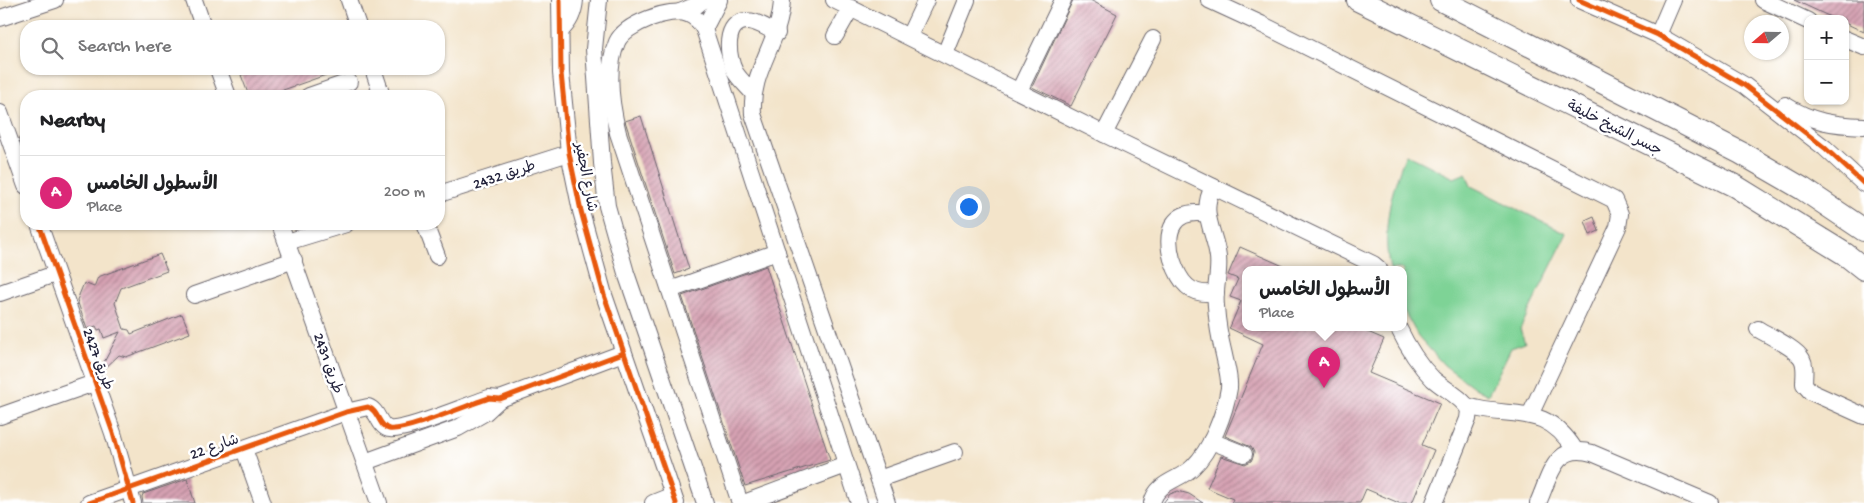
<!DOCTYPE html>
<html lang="en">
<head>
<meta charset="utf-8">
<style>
  :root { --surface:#fff; --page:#f6f6f6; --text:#202124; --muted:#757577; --line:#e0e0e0; --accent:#db2777 }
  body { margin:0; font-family:"Gochi Hand","Playpen Sans Arabic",sans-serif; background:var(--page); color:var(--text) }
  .controls { position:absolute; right:15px; top:15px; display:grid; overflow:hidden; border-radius:10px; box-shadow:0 1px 4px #0004 }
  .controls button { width:45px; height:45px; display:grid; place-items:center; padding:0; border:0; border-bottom:1px solid var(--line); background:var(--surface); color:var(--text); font:25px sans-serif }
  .compass { position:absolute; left:1744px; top:15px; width:45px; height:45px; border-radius:50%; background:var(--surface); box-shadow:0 1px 4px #0004; rotate:250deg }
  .you { position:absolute; left:968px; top:206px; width:18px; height:18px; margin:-12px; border:4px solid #fff; border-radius:50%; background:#1a73e8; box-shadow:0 0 0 8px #1a73e833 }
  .badge { display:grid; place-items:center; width:32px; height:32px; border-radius:50%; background:var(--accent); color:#fff; font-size:16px; font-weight:700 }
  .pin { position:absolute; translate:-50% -41px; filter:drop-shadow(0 1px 2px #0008) }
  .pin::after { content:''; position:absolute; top:26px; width:18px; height:15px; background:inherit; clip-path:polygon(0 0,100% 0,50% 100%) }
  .popup { position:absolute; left:1242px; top:266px; width:165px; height:65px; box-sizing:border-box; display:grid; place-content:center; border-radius:10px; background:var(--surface); filter:drop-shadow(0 1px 4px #0005); font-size:16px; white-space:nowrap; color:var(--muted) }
  .popup b { font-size:19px; color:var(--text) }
  .popup::after { content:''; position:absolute; left:50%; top:100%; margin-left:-10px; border:10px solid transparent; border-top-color:var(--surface) }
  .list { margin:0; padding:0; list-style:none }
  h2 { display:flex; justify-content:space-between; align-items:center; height:65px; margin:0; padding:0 20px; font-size:21px }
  h2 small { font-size:16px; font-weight:400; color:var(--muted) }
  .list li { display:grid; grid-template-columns:32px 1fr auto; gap:15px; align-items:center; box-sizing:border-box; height:75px; padding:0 20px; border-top:1px solid var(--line) }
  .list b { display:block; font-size:19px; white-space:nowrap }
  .list p { margin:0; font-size:16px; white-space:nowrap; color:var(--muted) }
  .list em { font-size:16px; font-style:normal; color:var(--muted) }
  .icon { flex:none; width:28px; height:28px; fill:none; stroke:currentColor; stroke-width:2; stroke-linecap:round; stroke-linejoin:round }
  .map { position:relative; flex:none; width:1864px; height:503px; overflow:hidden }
  .search { position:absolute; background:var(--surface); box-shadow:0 1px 4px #0004; left:20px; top:20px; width:425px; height:55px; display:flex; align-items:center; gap:12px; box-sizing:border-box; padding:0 18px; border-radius:20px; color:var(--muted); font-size:19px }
  .panel { position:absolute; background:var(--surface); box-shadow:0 1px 4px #0004; left:20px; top:90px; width:425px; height:140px; border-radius:20px }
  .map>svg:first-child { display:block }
</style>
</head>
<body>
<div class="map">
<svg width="1864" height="503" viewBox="0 0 1864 503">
  <defs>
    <pattern id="building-hatch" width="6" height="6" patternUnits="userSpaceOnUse" patternTransform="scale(1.25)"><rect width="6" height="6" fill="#d6a1b2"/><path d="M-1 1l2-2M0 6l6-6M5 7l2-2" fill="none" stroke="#ad8392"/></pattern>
  </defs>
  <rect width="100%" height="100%" fill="#fff"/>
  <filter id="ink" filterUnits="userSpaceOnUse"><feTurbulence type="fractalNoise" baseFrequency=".02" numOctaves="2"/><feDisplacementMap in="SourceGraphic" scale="10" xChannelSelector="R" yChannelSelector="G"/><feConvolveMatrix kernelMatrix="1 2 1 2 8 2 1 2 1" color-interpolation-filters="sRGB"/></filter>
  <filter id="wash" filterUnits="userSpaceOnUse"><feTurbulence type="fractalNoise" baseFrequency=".0096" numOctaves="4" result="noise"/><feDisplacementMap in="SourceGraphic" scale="20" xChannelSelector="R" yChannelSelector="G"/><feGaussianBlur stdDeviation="1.12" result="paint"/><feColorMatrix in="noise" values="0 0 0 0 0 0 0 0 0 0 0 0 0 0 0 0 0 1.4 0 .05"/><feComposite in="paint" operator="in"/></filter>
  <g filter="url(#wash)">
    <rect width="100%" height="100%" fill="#f3e4ca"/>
    <path fill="#7ed396" stroke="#507a68" d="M1406,154L1454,178L1466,173L1471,186L1567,234L1520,329L1525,343L1511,348L1488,395L1475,388L1444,365L1418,336L1403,309V269H1390C1381,230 1391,190 1406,154Z"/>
    <g id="blocks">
      <g fill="url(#building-hatch)">
        <path d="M1073,0H1090L1117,14L1071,106L1032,87Z"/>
        <path d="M1794,0H1864V32L1845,23V19H1835Z"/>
        <path d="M258,69H340V70L266,96H249L241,75Z"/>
        <path d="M641,116L689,269L675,274L625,121Z"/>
        <path d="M1594,217L1599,231L1590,235L1585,221Z"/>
        <path d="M1240,247L1290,269H1245V327H1356L1384,339L1369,373L1440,403L1422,445L1434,450L1412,503H1399L1366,489L1360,503H1231L1233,499L1207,488L1221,456L1245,464L1251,461L1253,457L1254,452L1251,447L1225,436L1263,344L1229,328L1230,327L1241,301L1230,297L1238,279L1228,275Z"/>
        <path d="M160,254L167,271L121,288L115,303L124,329L129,330L131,334L182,314L190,333L126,357L119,355L102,371L101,368L120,332L104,338L101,329L98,330L96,326L87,329L77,300L84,283L94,287L98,277Z"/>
        <path d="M766,266L830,460L745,486L682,296Z"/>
        <path d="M187,479L195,503H143L142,497L143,494Z"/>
        <path d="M1178,491L1189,494L1203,503H1163L1170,494Z"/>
      </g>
    </g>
  </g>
  <g filter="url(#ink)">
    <use href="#blocks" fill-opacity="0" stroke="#6b666d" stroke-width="1"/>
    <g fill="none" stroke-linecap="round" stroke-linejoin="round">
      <defs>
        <g id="minor">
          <path d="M194,0L203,26"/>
          <path d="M349,0L358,26"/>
          <path d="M560,0L561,73L569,153L581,211L604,295L676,503"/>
          <path d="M599,0L594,49L602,163L607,206L626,273L705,503"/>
          <path d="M782,0C780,44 750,70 753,114L887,503"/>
          <path d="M834,0L1104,134L1373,264L1379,269"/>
          <path d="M1209,0L1261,24L1614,200L1620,214L1618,227L1530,415"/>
          <path d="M1579,0L1658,35L1744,85L1825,148L1864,184"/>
          <path d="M1763,0L1808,21"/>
          <path d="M680,12L697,5L703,0"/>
          <path d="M0,18L55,0"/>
          <path d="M704,29L719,0"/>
          <path d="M561,30C570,22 574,12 575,0"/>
          <path d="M1658,35L1673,0"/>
          <path d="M835,36L851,8"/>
          <path d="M909,36L926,0"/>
          <path d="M1845,39L1864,47"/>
          <path d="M945,54L967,0"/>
          <path d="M218,69L228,96"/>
          <path d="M373,69L382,96"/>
          <path d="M1019,91L1063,0"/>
          <path d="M753,93C747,86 740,80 735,72C727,57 723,20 748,21C757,21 768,29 777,33"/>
          <path d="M309,96L349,82"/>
          <path d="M1785,105C1812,122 1833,125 1864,126"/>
          <path d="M0,113L26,186"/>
          <path d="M1104,134L1153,39"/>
          <path d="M439,194L569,153"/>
          <path d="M1207,214C1174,208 1164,230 1172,259C1175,268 1180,280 1187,286C1195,294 1206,294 1216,293"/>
          <path d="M39,224L113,433L133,503"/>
          <path d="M280,224L379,503"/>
          <path d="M425,224L437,256"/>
          <path d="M287,242L346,224"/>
          <path d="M670,290L777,252"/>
          <path d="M0,293L55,274"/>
          <path d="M194,295L294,260"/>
          <path d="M1398,327C1407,346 1418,364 1433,379C1444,389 1462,397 1469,410L1468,419L1434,503"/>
          <path d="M1758,329C1769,336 1796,348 1802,359C1806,366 1804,376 1804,384L1811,392L1864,416"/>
          <path d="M1467,406C1512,420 1544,401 1575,450"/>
          <path d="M0,416L94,383"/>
          <path d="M1211,441L1244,454"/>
          <path d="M244,449L263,503"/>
          <path d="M365,462L458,428L486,412L500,399"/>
          <path d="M879,479L955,452"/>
          <path d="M89,503L346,412L368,407C379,411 378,426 389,429C405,432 470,404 489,398L500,399L623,353"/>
          <path d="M653,503L673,495"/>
          <path d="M740,503L618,133C611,105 605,70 617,42C625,24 670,7 688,14C696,17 700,22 704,29L859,503"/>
          <path d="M744,503L846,465"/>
          <path d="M1152,503C1157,481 1179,481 1193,467C1211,450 1225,413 1229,388C1230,377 1226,365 1224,355C1220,339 1217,322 1216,306C1214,289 1220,273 1218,257C1215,231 1199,213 1213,187"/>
          <path d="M1538,503C1550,476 1555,442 1592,453L1710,503"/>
        </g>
        <g id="highway">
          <path d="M1358,0L1735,186L1845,254L1864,269"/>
          <path d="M1441,0L1741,153L1803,189L1864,230"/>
        </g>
      </defs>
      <use href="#minor" stroke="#6b666d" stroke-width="18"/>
      <use href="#highway" stroke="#6b666d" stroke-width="24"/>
      <use href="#minor" stroke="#fff" stroke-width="16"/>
      <use href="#highway" stroke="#fff" stroke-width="22"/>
      <defs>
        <g id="cycleway">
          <path d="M560,0L561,73L569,153L581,211L604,295L676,503"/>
          <path d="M1579,0L1658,35L1744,85L1825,148L1864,184"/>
          <path d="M39,224L113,433L133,503"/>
          <path d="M89,503L346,412L368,407C379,411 378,426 389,429C405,432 470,404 489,398L500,399L623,353"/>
        </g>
      </defs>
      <use href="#cycleway" stroke="#fff" stroke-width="8"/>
      <use href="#cycleway" stroke="#e8590c" stroke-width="5"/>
    </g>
  </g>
  <g text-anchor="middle" stroke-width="5" stroke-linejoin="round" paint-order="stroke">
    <g font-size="15" fill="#22223b" stroke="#fff">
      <text transform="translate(1615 127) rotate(27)" y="5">جسر الشيخ خليفة</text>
      <text transform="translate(504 174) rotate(-18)" y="5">طريق 2432</text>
      <text transform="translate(587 177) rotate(79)" y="5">شارع الجفير</text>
      <text transform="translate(99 359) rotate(70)" y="5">طريق 2427</text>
      <text transform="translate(329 363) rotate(71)" y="5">طريق 2431</text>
      <text transform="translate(214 446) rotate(-19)" y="5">شارع 22</text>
    </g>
  </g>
</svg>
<div class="controls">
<button>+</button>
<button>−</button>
</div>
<svg class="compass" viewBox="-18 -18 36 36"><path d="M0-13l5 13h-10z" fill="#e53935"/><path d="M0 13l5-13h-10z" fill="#757577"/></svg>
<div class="you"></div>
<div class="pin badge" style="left:1324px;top:388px">A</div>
<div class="popup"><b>الأسطول الخامس</b>Place</div>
<div class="search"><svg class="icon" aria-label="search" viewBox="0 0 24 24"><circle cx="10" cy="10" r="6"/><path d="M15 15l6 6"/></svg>Search here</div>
<section class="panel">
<h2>Nearby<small></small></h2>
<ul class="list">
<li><span class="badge">A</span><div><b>الأسطول الخامس</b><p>Place</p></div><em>200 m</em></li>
</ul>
</section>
</div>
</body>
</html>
